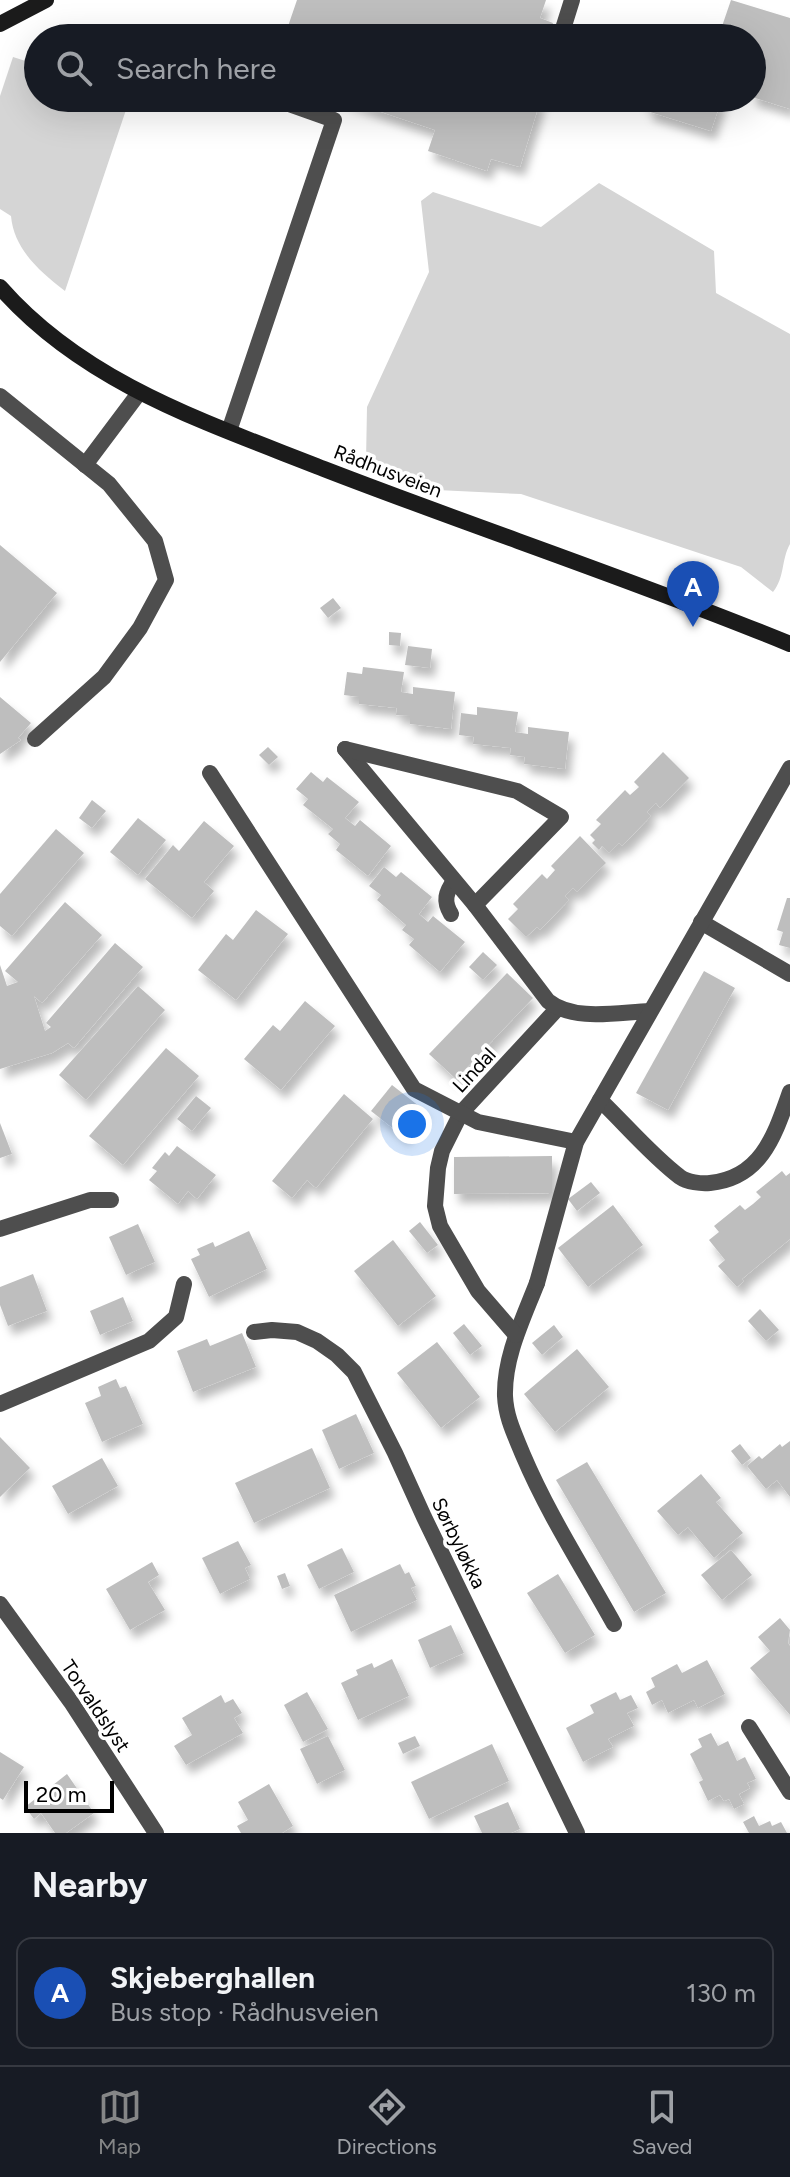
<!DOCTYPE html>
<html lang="en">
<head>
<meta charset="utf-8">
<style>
  :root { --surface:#171b24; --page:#20242c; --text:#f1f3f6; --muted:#9ea1a6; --line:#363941; --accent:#858687 }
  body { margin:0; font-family:Figtree,sans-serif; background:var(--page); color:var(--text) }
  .scale { position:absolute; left:24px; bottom:20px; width:90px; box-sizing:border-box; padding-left:8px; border:4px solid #000; border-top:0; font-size:22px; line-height:28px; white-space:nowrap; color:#000; -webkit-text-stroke:6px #fff; paint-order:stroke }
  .you { position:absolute; left:412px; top:1124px; width:28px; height:28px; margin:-20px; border:6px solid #fff; border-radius:50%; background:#1a73e8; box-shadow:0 0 0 12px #1a73e833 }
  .badge { display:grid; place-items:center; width:52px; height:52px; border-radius:50%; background:var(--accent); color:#fff; font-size:26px; font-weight:700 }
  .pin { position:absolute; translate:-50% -66px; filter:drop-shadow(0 2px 4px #0008) }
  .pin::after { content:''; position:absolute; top:42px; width:28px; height:24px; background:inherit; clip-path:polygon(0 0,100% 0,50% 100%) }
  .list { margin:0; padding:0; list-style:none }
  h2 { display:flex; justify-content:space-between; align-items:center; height:104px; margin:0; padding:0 32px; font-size:34px }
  h2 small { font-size:26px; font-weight:400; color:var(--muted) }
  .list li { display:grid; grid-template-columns:52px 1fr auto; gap:24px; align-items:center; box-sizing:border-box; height:112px; margin:0 16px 16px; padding:0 16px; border:2px solid var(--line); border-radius:16px }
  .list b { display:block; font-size:30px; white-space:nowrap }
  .list p { margin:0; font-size:26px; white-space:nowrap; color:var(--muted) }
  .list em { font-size:26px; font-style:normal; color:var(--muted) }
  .icon { flex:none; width:44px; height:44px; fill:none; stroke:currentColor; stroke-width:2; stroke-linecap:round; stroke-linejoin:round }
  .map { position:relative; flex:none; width:790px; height:1833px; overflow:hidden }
  .search { position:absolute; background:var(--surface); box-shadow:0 8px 32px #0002; left:24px; right:24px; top:24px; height:88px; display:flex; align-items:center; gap:20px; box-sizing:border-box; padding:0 28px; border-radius:44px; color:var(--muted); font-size:30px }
  .sheet { height:232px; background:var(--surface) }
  nav { display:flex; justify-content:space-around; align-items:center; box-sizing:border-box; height:112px; border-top:2px solid var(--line); background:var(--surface); font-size:22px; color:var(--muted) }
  nav a { display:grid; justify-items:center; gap:4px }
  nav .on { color:var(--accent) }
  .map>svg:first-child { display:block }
</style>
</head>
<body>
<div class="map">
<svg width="790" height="1833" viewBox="0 0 790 1833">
  <defs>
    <filter id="shadow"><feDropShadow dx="5" dy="9" stdDeviation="4" flood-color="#0004"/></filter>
  </defs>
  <rect width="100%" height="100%" fill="#fff"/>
  <g fill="#d5d5d5">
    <path d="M13,57L38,65V98H130L65,291C39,271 14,249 11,216L0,209V96Z"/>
    <path d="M599,183L714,251L716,293L790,334V544C781,560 785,577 773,592L741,567L521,494L437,490L366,461L367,407L429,272L421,201L433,192L541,227Z"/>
  </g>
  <g fill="#bebebe" filter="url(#shadow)">
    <path d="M297,0H546L540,18L553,23L549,38H284Z"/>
    <path d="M731,0L790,18V109L752,97V38H718Z"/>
    <path d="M340,98H541L520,167L491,159L487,171L428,151L435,130Z"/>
    <path d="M643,98H722L711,131L647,111L649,104L641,101Z"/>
    <path d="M0,545L57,593L0,662Z"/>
    <path d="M333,598L341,608L328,618L320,608Z"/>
    <path d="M389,632L401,633L400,646L389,645Z"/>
    <path d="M408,646L432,649L430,668L405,665Z"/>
    <path d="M363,667L404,672L401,692L413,694V687L455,692L451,729L410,724V716L396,715L397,708L359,704V697L344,695L347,672L362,674Z"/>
    <path d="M0,697L31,723L18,738L21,740L0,754Z"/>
    <path d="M477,707L518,712L515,732L528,734V727L569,732L565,769L524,764L525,757L510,755L511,748L473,744L474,737L459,735L461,713L477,715Z"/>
    <path d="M268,747L278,757L269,765L259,755Z"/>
    <path d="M663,752L689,778L660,808L656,803L647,812L651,816L622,846L619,843L609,853L602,846L599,850L592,843L595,840L590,835L601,824L596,820L625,790L630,795L639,787L634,782Z"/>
    <path d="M311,772L323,782L327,777L359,802L345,818L355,826L360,820L391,846L368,876L336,850L340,844L328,834L333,829L303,805L308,799L296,789Z"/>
    <path d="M92,800L106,811L92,828L79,818Z"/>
    <path d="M138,818L166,840L138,875L110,852Z"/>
    <path d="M204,821L234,846L204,882L214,891L192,918L145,879L173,845L179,851Z"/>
    <path d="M56,829L84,853L12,936L0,926V894Z"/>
    <path d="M580,836L606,863L577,892L573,888L565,896L569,900L540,930L537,927L526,937L508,919L518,909L513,904L542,874L547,879L555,870L551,866Z"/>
    <path d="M384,867L396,877L401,872L432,897L419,914L428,922L433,916L465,942L440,972L409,945L414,939L402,930L406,925L377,900L381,895L369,886Z"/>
    <path d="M787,898H790V948L779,945L783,932L777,930Z"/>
    <path d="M65,902L102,935L42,1003L34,996L45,1031L51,1027L46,1023L115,943L143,967L74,1048L68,1043L52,1053L0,1069V965L7,986L18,982L5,971Z"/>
    <path d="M256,910L288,934L236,1000L198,970L226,934L233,940Z"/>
    <path d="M483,952L497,965L483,980L469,967Z"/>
    <path d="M704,971L735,988L668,1110L636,1093Z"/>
    <path d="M507,973L533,998L456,1079L429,1054Z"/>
    <path d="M138,986L165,1010L86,1100L59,1075Z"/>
    <path d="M305,1001L335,1026L281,1090L244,1059L273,1025L280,1031Z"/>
    <path d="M166,1048L199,1076L123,1165L89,1136Z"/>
    <path d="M392,1085L424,1110L404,1137L371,1111Z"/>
    <path d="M344,1094L373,1119L316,1188L307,1180L292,1198L272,1181Z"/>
    <path d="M196,1096L211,1108L192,1131L177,1119Z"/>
    <path d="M0,1123L12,1154L0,1158Z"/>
    <path d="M177,1146L216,1175L197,1199L188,1191L178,1204L149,1180L157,1171L152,1168L165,1152L169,1156Z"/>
    <path d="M552,1156V1193L454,1194V1157Z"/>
    <path d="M782,1171L786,1176L790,1173V1239L742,1279L744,1281L737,1287L718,1266L725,1260L709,1240L719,1232L714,1226L740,1205L745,1210L753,1204L761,1197L756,1192Z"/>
    <path d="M591,1182L600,1193L577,1211L568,1199Z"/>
    <path d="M613,1205L643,1245L588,1287L558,1248Z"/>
    <path d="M420,1222L438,1245L427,1253L409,1231Z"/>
    <path d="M138,1224L155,1262L126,1275L109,1237Z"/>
    <path d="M249,1231L267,1269L209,1297L191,1259L200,1255L197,1249L213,1242L215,1247Z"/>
    <path d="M393,1240L436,1296L398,1326L354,1271Z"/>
    <path d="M33,1274L47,1311L8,1326L0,1305V1287Z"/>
    <path d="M123,1297L133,1321L100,1335L90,1311Z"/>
    <path d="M760,1309L779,1330L766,1341L748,1321Z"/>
    <path d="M464,1324L482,1346L470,1355L453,1333Z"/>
    <path d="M554,1325L563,1337L542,1355L532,1343Z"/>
    <path d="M242,1333L256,1367L193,1392L177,1351L207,1339L210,1346Z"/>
    <path d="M437,1342L480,1397L441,1428L397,1373Z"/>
    <path d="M577,1349L609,1387L555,1432L524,1394Z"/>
    <path d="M116,1379L120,1388L126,1386L143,1424L102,1442L85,1403L101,1396L98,1387Z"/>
    <path d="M356,1414L374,1453L339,1469L322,1430Z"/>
    <path d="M0,1437L30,1468L0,1497Z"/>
    <path d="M790,1441V1497L777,1480L766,1489L747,1466L759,1456L762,1459L780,1444L782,1447Z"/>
    <path d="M740,1444L751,1458L742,1465L731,1451Z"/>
    <path d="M312,1448L330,1488L254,1523L235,1483Z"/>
    <path d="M102,1458L118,1486L68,1514L52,1486Z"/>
    <path d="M587,1462L666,1593L634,1612L556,1480Z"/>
    <path d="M701,1474L721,1498L716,1502L743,1533L714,1558L688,1527L678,1535L657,1511Z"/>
    <path d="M238,1541L251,1565L245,1568L250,1579L220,1594L202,1558Z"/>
    <path d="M342,1548L354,1572L319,1589L307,1565Z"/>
    <path d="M731,1550L752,1575L722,1600L701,1575Z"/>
    <path d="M152,1562L159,1575L148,1582L165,1610L130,1630L106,1589Z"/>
    <path d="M400,1564L405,1574L409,1572L416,1586L411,1588L417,1600L351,1632L334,1595Z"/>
    <path d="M285,1573L290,1586L282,1589L277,1576Z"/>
    <path d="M558,1574L595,1635L565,1653L527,1593Z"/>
    <path d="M780,1618L790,1630L788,1643L790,1646V1715L750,1668L770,1651L758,1637Z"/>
    <path d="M451,1625L464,1653L430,1668L418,1640Z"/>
    <path d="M392,1659L409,1696L358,1720L341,1683L358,1675L356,1670L372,1663L374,1668Z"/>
    <path d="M707,1660L725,1694L698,1708L694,1700L668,1713L662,1700L652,1705L646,1692L655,1687L651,1678L677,1664L682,1673Z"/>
    <path d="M307,1692L328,1729L303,1742L284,1705Z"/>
    <path d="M616,1692L620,1700L631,1695L638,1708L627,1713L634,1726L608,1739L613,1747L583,1762L566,1728L594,1713L590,1705Z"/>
    <path d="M221,1695L225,1703L233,1699L242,1713L234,1718L243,1733L186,1765L174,1746L192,1735L182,1718Z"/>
    <path d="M711,1733L718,1746L728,1741L737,1761L745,1757L756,1779L747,1783L750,1788L739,1794L744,1804L734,1809L729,1799L724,1801L720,1795L708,1801L699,1782L703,1780L690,1754L702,1747L698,1739Z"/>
    <path d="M328,1736L345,1770L317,1784L300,1749Z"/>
    <path d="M415,1736L420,1746L403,1754L398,1743Z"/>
    <path d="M492,1744L509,1781L429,1819L411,1782Z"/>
    <path d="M0,1752L24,1767L3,1800L0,1798Z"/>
    <path d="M67,1774L94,1813L66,1833H55L41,1813L34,1819L25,1807Z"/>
    <path d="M269,1784L293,1826L282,1833H241L237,1826L248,1820L238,1802Z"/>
    <path d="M508,1802L520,1829L511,1833H482L474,1816Z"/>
    <path d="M754,1816L759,1826L770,1821L772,1826L781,1822L787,1833H749L743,1822Z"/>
  </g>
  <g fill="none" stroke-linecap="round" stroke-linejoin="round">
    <g stroke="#4e4e4e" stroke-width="16">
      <path d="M562,32L572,0"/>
      <path d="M0,396L109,484L155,541L166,580L140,628L104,677L35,739"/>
      <path d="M229,431L334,120L272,98"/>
      <path d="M85,465L139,393"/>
      <path d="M451,914C443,901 446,892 454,881"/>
      <path d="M537,1283C523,1319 504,1357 505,1396C506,1418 515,1435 523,1455C548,1514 583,1568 614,1624"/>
      <path d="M516,1335L478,1291L440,1226L435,1206L438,1168L442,1151L461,1113L557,1009"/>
      <path d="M749,1727L790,1792"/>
    </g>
    <g stroke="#4e4e4e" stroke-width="16">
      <path d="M345,749L475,905L548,1001C574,1022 619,1012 650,1011"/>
      <path d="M345,749L517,791L561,817L475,905"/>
      <path d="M210,773L414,1089L478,1122L576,1142"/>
      <path d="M701,922L790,974"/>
      <path d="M600,1100C625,1124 652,1156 680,1177C687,1182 701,1184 710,1183C762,1178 775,1134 790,1092"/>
      <path d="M0,1229L90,1200H111"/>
      <path d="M537,1283L576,1142L790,768"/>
      <path d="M254,1332L272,1330L297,1332L317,1341L337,1355L354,1372L395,1453L424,1517L577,1833"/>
      <path d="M0,1404L149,1341L176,1317L184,1284"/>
      <path d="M0,1604L71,1702L156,1833"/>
    </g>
    <g stroke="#1b1b1b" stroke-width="16">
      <path d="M0,24L46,0"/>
      <path d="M0,287C85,384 208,423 324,469C479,529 637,581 790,644"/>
    </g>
  </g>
  <g text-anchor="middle" stroke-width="7" stroke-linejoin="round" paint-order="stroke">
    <g font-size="20" fill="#000" stroke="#fff">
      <text transform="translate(388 471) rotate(21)" y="7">Rådhusveien</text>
      <text transform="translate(474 1070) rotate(-47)" y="7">Lindal</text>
      <text transform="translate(459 1543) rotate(64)" y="7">Sørbyløkka</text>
      <text transform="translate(96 1706) rotate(56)" y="7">Torvaldslyst</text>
    </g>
  </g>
</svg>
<div class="scale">20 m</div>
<div class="you"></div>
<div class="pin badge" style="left:693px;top:627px;background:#1a4fb4">A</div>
<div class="search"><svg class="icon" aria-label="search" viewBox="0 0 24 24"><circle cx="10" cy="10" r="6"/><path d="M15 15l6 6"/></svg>Search here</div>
</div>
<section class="sheet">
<h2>Nearby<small></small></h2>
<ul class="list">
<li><span class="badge" style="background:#1a4fb4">A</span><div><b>Skjeberghallen</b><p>Bus stop · Rådhusveien</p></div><em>130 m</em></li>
</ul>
</section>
<nav>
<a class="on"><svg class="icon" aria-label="map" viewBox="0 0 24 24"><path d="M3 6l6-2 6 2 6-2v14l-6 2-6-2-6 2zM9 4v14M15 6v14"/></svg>Map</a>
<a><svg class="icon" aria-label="directions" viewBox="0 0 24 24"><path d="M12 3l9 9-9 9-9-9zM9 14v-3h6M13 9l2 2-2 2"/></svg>Directions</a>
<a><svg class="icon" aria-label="saved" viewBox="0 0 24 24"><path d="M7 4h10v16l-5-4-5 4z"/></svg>Saved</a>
</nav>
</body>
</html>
